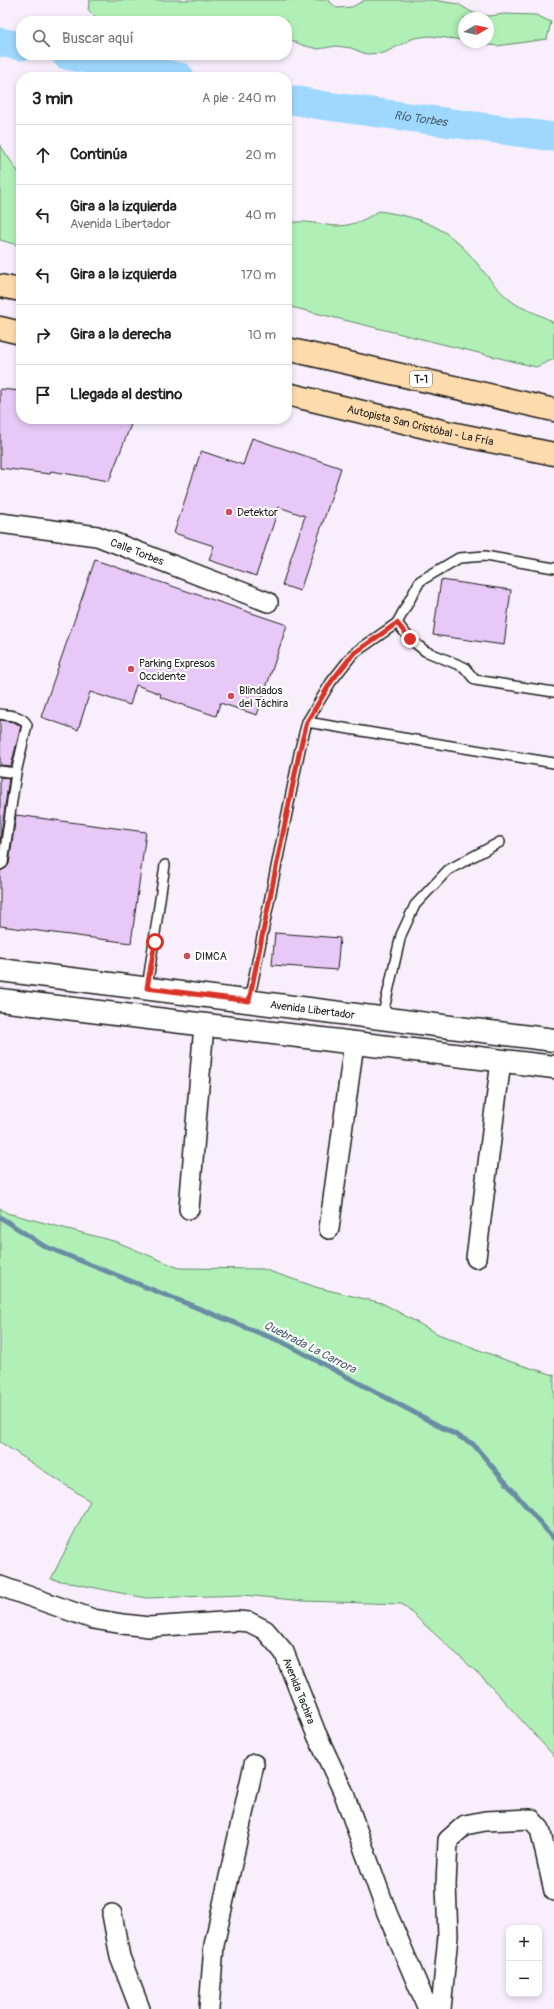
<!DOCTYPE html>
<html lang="es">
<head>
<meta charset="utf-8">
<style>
  :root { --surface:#fff; --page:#f6f6f6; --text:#222; --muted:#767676; --line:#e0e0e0 }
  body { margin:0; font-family:Pangolin,sans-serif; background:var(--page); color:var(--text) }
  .controls { position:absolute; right:12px; bottom:12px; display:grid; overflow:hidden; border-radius:8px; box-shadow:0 2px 6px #0003 }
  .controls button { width:36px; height:36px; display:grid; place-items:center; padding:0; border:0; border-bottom:1px solid var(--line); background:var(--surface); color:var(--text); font:20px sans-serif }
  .compass { position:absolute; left:458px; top:12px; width:36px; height:36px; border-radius:50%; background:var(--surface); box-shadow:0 2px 6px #0003; rotate:81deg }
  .stop { position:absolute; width:12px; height:12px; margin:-9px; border:3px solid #d93025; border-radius:50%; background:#fff }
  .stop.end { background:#d93025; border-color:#fff; box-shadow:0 1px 4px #0008 }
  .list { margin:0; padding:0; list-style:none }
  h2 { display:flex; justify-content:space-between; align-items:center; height:52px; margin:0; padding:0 16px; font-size:17px }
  h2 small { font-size:13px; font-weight:400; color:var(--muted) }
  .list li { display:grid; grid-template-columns:26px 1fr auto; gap:12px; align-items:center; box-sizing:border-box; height:60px; padding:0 16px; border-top:1px solid var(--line) }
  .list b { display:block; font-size:15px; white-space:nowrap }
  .list p { margin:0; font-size:13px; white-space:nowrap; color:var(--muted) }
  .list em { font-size:13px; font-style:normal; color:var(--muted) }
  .icon { flex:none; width:22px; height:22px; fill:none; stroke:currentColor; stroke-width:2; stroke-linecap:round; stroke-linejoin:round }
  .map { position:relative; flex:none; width:554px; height:2009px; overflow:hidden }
  .search { position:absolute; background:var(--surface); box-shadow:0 2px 6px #0003; left:16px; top:16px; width:276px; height:44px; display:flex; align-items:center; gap:10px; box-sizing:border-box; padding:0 14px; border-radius:16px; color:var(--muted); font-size:15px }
  .panel { position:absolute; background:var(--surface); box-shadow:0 2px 6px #0003; left:16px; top:72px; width:276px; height:352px; border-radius:16px }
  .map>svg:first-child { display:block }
</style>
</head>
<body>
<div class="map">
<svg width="554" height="2009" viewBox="0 0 554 2009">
  <rect width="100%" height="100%" fill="#f8eefc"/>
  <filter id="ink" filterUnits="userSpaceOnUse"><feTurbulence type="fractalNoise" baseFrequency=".025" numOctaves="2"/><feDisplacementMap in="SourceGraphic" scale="8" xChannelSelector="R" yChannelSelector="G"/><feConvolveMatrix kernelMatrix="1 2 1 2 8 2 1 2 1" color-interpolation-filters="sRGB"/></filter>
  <g filter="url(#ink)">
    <g fill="#b0f0b7" stroke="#66866a">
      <path d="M90,0H328L337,8L352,7L365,0H433L458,4L473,13L489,16L504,14L536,15L551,22L547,39L497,46L470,42H488V18H464V40L429,36L414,38L384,53L366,54L351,48L336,46L318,49L302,45L287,38V21H98L88,9Z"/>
      <path d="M0,145L21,176V246L0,240Z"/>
      <path d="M379,211C418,217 444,225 470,255C485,272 496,290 514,303C522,309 551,318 554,324V359L536,367L287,306V224C304,218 321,226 339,226C355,225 366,219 379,211Z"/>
      <path d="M0,1208L7,1213L117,1242L179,1268L263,1269L319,1288L382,1303L438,1334L508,1361L554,1375V1756L483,1678L402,1604L303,1601L244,1595L146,1598L51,1579L90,1501L0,1442Z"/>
    </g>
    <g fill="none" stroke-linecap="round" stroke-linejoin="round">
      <path stroke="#6a8da4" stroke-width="5" d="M0,1217L44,1246L282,1342L473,1444L554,1539"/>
      <g stroke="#9ed8fe" stroke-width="29">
        <path d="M0,42L21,46"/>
        <path d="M66,55L180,77"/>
        <path id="s1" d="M287,99L320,105L554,137"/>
      </g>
    </g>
    <g fill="#e7c8f6" stroke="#1c1c1c">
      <path d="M0,389L21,391V419H133L109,481L51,471L50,474L0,468Z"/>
      <path d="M252,438L341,468L300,591L282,585L305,516L279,507L256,576L209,560L214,546L174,533L201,451L243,465Z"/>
      <path d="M95,560L287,625L257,715L220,703L216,716L160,697L161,694L136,685L130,705L90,692L78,730L41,717Z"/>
      <path d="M441,580L511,590L504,645L433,635Z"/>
      <path d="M0,720L14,722L21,726L11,766L0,765Z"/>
      <path d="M0,777L9,778L0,842Z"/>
      <path d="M16,815L146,832L131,943L0,926V871L6,868L9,864Z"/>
      <path d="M275,933L340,938L337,970L272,965Z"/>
    </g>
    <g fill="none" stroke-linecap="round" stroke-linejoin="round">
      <defs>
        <g id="service">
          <path d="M397,623L410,639L425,651L464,667L475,680L554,692"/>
          <path d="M0,714C9,716 23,715 27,725L16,773L3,863L0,865"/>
          <path d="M307,722L554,763"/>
          <path d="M0,771L16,773"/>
          <path d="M147,988L165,865"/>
          <path d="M249,1001L300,749L307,722L331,682L353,654L397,623L420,581L459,558L485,556L554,568"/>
          <path d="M382,1018L401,935L415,905L448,870L500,842"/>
        </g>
        <g id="minor">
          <path id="s2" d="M0,523L97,536L268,602"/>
          <path d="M189,1209L204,1025"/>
          <path d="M329,1229L354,1043"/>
          <path d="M476,1258L501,1061"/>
          <path id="s3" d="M0,1586L93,1619L123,1624L149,1627L237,1621L249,1622L265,1630L284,1652L316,1733L343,1791L387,1913L428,2009"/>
          <path d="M112,1914L120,1957L140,2009"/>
          <path d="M209,2009L214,1945L254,1764"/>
          <path d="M441,2009L448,1936L446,1885L448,1840L465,1825L485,1821L531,1819L540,1829L554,1891"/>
        </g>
        <g id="secondary">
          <path id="s4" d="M0,970L554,1040"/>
          <path d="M0,1000L554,1067"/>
        </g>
        <g id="motorway">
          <path d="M0,286L21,290"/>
          <path d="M0,328L21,333"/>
          <path d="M287,349L554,410"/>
          <path id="s5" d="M287,394L446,432L554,454"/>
        </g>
      </defs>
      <use href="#service" stroke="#1c1c1c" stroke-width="12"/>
      <use href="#minor" stroke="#1c1c1c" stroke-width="22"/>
      <use href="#secondary" stroke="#1c1c1c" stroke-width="25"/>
      <use href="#motorway" stroke="#1c1c1c" stroke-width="25"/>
      <use href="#service" stroke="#fff" stroke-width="9"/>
      <use href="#minor" stroke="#fff" stroke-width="19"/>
      <use href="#secondary" stroke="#fff" stroke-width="22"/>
      <use href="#motorway" stroke="#fedbac" stroke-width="22"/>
    </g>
  </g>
  <g fill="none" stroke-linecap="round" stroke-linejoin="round" filter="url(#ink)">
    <path stroke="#d93025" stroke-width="5" d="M155,942L147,988L249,1001L300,749L307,722L331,682L353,654L397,623L410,639"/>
  </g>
  <g fill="#d1495b" stroke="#fff" stroke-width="1.5">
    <circle cx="229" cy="512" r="4"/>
    <circle cx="131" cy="669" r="4"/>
    <circle cx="231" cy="696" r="4"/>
    <circle cx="187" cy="956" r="4"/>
  </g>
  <g text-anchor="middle" stroke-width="4" stroke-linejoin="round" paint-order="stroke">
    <rect fill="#fff" stroke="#606060" stroke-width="1" x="410" y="371" width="22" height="16" rx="3"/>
    <g font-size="10" font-weight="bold" fill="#1c1c1c">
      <text x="421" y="383">T-1</text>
    </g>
    <g font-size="11" fill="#1c1c1c" stroke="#fff">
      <text dy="4" stroke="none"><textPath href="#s5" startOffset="137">Autopista San Cristóbal - La Fría</textPath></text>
      <text dy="4" stroke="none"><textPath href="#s2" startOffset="141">Calle Torbes</textPath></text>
      <text dy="4" stroke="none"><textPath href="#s4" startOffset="315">Avenida Libertador</textPath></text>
      <text dy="4" stroke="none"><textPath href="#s3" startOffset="344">Avenida Tachira</textPath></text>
    </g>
    <g font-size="11" fill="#1c1c1c" stroke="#fff" text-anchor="start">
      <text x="237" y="516">Detektor</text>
      <text x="139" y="667">Parking Expresos<tspan x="139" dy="13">Occidente</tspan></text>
      <text x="239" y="694">Blindados<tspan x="239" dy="13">del Táchira</tspan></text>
      <text x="195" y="960">DIMCA</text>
    </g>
    <g font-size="12" font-style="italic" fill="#4a5e6b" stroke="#fff">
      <text dy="4" stroke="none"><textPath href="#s1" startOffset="135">Río Torbes</textPath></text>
      <text transform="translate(310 1347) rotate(27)" y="4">Quebrada La Carrora</text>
    </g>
  </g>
</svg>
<div class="controls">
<button>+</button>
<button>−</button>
</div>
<svg class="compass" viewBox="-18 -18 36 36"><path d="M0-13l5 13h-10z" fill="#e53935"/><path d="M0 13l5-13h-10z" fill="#767676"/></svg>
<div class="stop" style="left:155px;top:942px"></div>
<div class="stop end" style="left:410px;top:639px"></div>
<div class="search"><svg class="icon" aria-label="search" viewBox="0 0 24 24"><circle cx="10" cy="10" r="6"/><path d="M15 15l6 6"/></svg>Buscar aquí</div>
<section class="panel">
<h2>3 min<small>A pie · 240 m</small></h2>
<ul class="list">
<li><svg class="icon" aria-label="ahead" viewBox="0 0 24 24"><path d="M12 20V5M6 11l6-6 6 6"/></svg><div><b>Continúa</b></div><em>20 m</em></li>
<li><svg class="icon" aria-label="left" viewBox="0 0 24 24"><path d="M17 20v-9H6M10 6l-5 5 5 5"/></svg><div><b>Gira a la izquierda</b><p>Avenida Libertador</p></div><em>40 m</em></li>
<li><svg class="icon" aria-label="left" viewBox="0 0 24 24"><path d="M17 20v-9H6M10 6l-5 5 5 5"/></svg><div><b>Gira a la izquierda</b></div><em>170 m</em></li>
<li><svg class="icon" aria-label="right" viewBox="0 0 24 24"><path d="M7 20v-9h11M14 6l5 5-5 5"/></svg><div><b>Gira a la derecha</b></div><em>10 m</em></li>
<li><svg class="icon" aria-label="arrive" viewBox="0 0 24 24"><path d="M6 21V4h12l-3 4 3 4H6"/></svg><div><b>Llegada al destino</b></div></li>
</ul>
</section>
</div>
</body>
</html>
